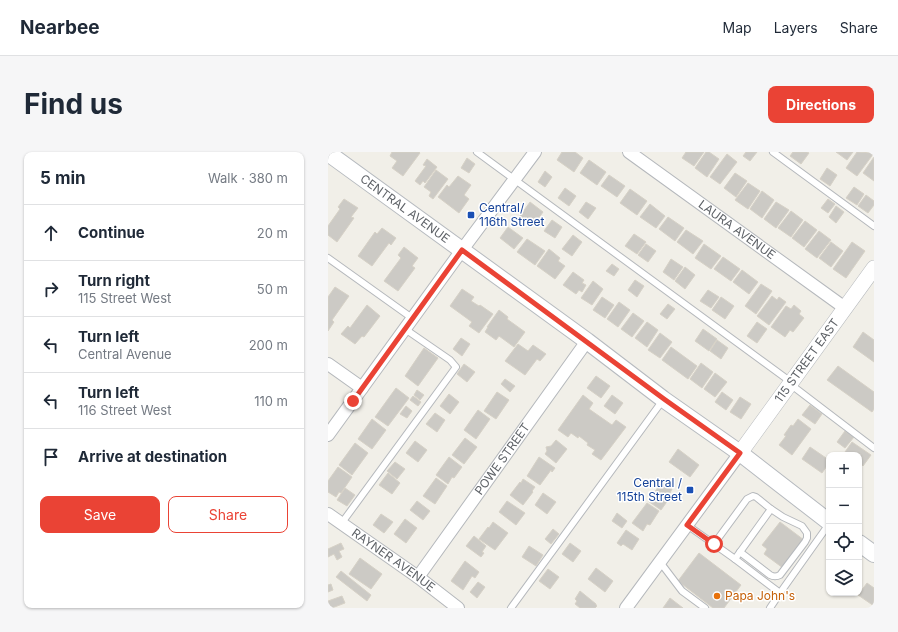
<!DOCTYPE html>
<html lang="en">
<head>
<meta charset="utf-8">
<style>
  :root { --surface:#fff; --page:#f6f6f7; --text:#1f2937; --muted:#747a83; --line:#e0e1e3; --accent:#ea4335 }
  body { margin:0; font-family:Inter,sans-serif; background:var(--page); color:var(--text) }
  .controls { position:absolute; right:12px; bottom:12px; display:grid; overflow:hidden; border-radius:8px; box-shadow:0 1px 3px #0004 }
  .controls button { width:36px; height:36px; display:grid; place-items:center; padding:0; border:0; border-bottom:1px solid var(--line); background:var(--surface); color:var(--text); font:20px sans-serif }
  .stop { position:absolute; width:12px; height:12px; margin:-9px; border:3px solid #ea4335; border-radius:50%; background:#fff }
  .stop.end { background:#ea4335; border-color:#fff; box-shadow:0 1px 4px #0008 }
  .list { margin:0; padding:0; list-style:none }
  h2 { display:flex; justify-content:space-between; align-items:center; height:52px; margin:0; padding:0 16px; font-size:17px }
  h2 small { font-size:13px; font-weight:400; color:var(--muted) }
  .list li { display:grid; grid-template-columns:26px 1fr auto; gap:12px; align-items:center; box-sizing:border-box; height:56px; padding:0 16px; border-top:1px solid var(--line) }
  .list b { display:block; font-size:15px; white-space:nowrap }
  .list p { margin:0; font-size:13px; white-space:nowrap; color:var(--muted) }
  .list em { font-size:13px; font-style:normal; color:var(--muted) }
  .actions { display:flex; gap:8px; padding:12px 16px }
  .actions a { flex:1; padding:9px 0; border:1px solid var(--accent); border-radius:8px; text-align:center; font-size:14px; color:var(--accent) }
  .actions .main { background:var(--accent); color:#fff }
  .icon { flex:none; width:22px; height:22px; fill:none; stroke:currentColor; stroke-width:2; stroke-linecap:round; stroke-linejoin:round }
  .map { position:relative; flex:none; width:546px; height:456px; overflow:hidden; border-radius:8px }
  header { display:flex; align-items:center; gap:24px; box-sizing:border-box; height:56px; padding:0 20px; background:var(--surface); border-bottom:1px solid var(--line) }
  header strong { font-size:19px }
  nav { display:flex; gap:22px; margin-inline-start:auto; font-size:14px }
  .intro { display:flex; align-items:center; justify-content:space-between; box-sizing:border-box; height:96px; padding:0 24px }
  h1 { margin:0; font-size:28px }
  .button { padding:10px 18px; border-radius:8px; background:var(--accent); color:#fff; font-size:14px; font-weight:700 }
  main { display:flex; gap:24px; padding:0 24px }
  aside { flex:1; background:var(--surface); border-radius:8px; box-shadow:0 1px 3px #0004 }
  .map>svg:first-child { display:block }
</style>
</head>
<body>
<header>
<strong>Nearbee</strong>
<nav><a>Map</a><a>Layers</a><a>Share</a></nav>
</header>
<div class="intro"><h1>Find us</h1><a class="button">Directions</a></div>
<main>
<aside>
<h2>5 min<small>Walk · 380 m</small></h2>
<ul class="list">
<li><svg class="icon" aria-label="ahead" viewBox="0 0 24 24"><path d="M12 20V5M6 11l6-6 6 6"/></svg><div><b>Continue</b></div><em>20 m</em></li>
<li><svg class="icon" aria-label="right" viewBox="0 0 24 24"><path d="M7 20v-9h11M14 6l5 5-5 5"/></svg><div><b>Turn right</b><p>115 Street West</p></div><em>50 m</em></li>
<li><svg class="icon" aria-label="left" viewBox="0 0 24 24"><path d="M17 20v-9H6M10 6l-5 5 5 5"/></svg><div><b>Turn left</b><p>Central Avenue</p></div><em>200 m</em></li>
<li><svg class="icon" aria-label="left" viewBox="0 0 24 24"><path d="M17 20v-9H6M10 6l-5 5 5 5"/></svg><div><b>Turn left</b><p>116 Street West</p></div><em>110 m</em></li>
<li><svg class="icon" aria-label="arrive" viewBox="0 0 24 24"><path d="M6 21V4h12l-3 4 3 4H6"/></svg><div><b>Arrive at destination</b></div></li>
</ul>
<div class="actions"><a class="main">Save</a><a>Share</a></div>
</aside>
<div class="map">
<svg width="546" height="456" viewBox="0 0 546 456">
  <rect width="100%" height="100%" fill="#f1efe8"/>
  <g fill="#cccac5" stroke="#d6d1c6">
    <path d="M64,0H91L92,1L75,24L64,16L69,9L62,4Z"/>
    <path d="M234,0H247L255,6L246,20L229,8Z"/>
    <path d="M358,0H376L366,14L354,6Z"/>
    <path d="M378,0H381L391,7L379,25L367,16Z"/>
    <path d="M418,0H429L422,9L415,4Z"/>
    <path d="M465,0H479L481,1L473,12L462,4Z"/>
    <path d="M508,0H525L519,8Z"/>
    <path d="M529,0L546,1L529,24L518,16Z"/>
    <path d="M399,2L409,10L392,32L382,25Z"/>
    <path d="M546,5V29L535,21Z"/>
    <path d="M139,6L147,12L141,21L133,16Z"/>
    <path d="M99,7L109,15L97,31L95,29L92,33L87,29L98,14L95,13Z"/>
    <path d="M261,8L278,20L269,33L252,21Z"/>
    <path d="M499,16L509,23L502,34L492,27Z"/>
    <path d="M108,18L120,27L105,47L101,44L103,40L96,35Z"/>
    <path d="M217,19L224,25L217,35L210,30Z"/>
    <path d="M407,21L419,29L408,45L396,36Z"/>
    <path d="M281,23L297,34L289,45L273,34Z"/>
    <path d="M130,24L143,33L136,43L141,47L131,61L110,45L119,33L121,35Z"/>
    <path d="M420,31L432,39L420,57L407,48Z"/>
    <path d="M526,35L536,42L529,53L518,46Z"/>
    <path d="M237,36L248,44L241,54L230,46Z"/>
    <path d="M302,37L319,49L309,63L292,51Z"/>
    <path d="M434,39L446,48L434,66L422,57Z"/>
    <path d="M538,43L546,49V53L540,61L530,54Z"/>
    <path d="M16,47L30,56L23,65L26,66L9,90L0,83V74L12,57L10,55Z"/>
    <path d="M500,47L507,52L500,61L493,56Z"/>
    <path d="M202,50L215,60L205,74L192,64Z"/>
    <path d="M258,50L268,56L260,67L251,60Z"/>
    <path d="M448,50L461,58L448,76L436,67Z"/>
    <path d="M322,52L337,64L328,76L312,65Z"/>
    <path d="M508,54L516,60L508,71L501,65Z"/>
    <path d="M463,59L475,68L463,85L450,76Z"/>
    <path d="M340,65L356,76L347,89L331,77Z"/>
    <path d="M224,68L234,75L227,86L216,79Z"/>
    <path d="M477,69L489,78L476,95L464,86Z"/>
    <path d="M180,75L195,86L186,97L172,86Z"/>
    <path d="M54,76L68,86L63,93L61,91L44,114L30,104L47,80L49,82Z"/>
    <path d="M358,78L375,89L365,102L349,90Z"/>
    <path d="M491,79L503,88L489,106L477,97Z"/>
    <path d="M306,82L318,90L309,102L297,94Z"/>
    <path d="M245,83L254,90L244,104L234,97Z"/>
    <path d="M199,87L217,99L207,113L189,100Z"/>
    <path d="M503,90L515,99L503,115L491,106Z"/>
    <path d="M524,90L537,99L518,126L505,117Z"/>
    <path d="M318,92L328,99L320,110L310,103Z"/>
    <path d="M376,92L393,104L383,117L367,106Z"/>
    <path d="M76,95L90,106L84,114L87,116L70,139L56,129L73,106L70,103Z"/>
    <path d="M221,97L232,106L230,109L237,114L227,127L209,114Z"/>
    <path d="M395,105L412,117L403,129L386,117Z"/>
    <path d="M343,107L355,115L346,128L335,120Z"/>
    <path d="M284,112L291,117L286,124L278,119Z"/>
    <path d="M357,115L367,123L357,137L347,129Z"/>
    <path d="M414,118L430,130L421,142L405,130Z"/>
    <path d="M245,120L256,128L254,131L258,133L254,140L251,138L248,142L235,133Z"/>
    <path d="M307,128L316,134L309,145L300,138Z"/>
    <path d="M265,129L275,137L264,153L253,146Z"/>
    <path d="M433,132L444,139L428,162L417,154Z"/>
    <path d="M7,135L21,144L4,168L6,170L0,179V145Z"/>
    <path d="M134,137L146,145L143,149L151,154L152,153L165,162L151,181L141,174L144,170L122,154Z"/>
    <path d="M380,138L391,145L383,156L372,149Z"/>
    <path d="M444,144L449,148L451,145L458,150L441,173L429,164Z"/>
    <path d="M274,145L286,153L277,166L265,158Z"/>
    <path d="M393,145L406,154L397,167L384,158Z"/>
    <path d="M291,150L302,158L290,175L279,167Z"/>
    <path d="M340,152L347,157L339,167L332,162Z"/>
    <path d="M39,153L52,164L36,185L34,184L27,192L13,182L20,174L22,176Z"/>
    <path d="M466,153L473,159L471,162L476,166L465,180L462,178L457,185L443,175L458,154L463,157Z"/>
    <path d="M171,158L180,165L179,167L197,180L186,195L171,184L168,188L157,180L160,175H159Z"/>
    <path d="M305,161L316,169L304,185L293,177Z"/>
    <path d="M319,170L330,178L319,195L307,186Z"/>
    <path d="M429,170L439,177L429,191L419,184Z"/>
    <path d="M375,177L389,187L381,199L367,189Z"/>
    <path d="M535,180L546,188V210L525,195Z"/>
    <path d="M332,181L344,190L332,206L320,198Z"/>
    <path d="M133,186L142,192L134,204L125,197Z"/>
    <path d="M389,188L400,196L393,207L382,199Z"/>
    <path d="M190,192L200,199L205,193L218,202L212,209L209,207L197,223L177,209Z"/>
    <path d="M343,195L369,214L360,227L334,208Z"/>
    <path d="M96,196L110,206L90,234L77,224Z"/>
    <path d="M373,211L385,220L374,236L362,227Z"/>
    <path d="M136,212L147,220L139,230L129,222Z"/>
    <path d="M510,214L546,240V257L544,260L499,228Z"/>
    <path d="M387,221L399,230L387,245L376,237Z"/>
    <path d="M268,224L282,234L273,246L259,236Z"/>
    <path d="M177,227L187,234L182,240L173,232Z"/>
    <path d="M68,236L81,246L60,274L47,265Z"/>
    <path d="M89,238L96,243L92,248L86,243Z"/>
    <path d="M169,240L181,248L168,267L156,259Z"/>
    <path d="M394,240L405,248L398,258L387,250Z"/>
    <path d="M121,242L131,250L122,262L112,254Z"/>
    <path d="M255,243L265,251L261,257L284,273L288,268L298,275L273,308L264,302L267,298L259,293L260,291L251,284L250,286L243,281L240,285L230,278Z"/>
    <path d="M284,243L295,251L287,262L276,254Z"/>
    <path d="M85,244L93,250L90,254L82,248Z"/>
    <path d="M412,245L423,252L413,267L402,260Z"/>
    <path d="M482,253L494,262L487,272L474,263Z"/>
    <path d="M78,254L84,259L79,266L72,262Z"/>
    <path d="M150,258L162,267L148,287L136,278Z"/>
    <path d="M107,261L117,268L109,280L98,272Z"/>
    <path d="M44,267L58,278L44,297L30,287Z"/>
    <path d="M470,267L483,277L464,303L451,293L458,284L456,283L463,273L465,274Z"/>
    <path d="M517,279L526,285L517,296L509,290Z"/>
    <path d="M137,286L149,295L136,312L124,303Z"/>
    <path d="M228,288L239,297L228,311L217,302L219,299L218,295L223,294Z"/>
    <path d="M87,289L99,298L90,310L78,301Z"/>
    <path d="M524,290L543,303L535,314L531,310V303H521L517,300Z"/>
    <path d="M27,291L40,301L24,323L11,313Z"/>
    <path d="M482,295L501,308V311L494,321L474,307Z"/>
    <path d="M350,297L371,313L362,325L341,310Z"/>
    <path d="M121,305L134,315L126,326L124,325L120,332L108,323Z"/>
    <path d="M211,305L227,316L224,320L223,318L212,333L199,324Z"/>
    <path d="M67,310L77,317L69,327L59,319Z"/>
    <path d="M10,315L24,325L13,341L11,340L8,345L0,340V329Z"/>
    <path d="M60,321L72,331L64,342L51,333Z"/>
    <path d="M108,326L119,334L107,352L95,344Z"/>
    <path d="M195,327L207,335L204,339L205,340L195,353L182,343L192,330L193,331Z"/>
    <path d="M334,330L344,337L341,343L343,344L333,358L320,349Z"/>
    <path d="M17,336L27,343L19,354L9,348Z"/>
    <path d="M215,341L228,350L219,362L207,353Z"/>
    <path d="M89,349L102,359L95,368L82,358Z"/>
    <path d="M179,349L197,361L188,373L171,360Z"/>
    <path d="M319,351L331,359L322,373L319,372L315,379L304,371Z"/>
    <path d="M289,361L299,369L294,376L284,369Z"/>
    <path d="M53,362L65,370L56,381L45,373Z"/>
    <path d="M77,367L89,376L78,391L66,382Z"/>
    <path d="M165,370L180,381L167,398L151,387L160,375L161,376Z"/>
    <path d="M452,370L476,388L455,416L436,402L439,397L434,393Z"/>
    <path d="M225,377L231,382L223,392L217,387Z"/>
    <path d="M298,378L311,387L304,398L295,392L293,394L289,391Z"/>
    <path d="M146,384L158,394L154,400L156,401L153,405L138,394Z"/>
    <path d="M13,391L16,397L11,399L14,405L9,408L6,402L0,405V397Z"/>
    <path d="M242,391L253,399L245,410L234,402Z"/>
    <path d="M201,394L215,403L208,414L194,405Z"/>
    <path d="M371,401L413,433L396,456H385L350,429Z"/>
    <path d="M32,406L54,422L43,437L21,422Z"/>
    <path d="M137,409L151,420L147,426L144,424L135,438L123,429Z"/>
    <path d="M268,416L285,429L277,440L260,427Z"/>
    <path d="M220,417L231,425L222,437L211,429Z"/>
    <path d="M13,419L43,443L39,449L8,425Z"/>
    <path d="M150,430L157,435L149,446L142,440Z"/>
    <path d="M539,431L546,436V454L530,443Z"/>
    <path d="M3,432L5,438L0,440V433Z"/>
    <path d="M252,439L268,452V453L269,454L267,456H252L247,452L249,449L247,447Z"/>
    <path d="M14,444L17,451L4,456H0V449Z"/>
    <path d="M342,446L355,456H335Z"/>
  </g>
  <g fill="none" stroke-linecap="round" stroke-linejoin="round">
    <defs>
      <g id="service">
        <path d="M149,0L463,230"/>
        <path d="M445,0L546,74"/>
        <path d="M0,106L84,166"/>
        <path d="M462,232L546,296"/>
        <path d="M13,372L128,215L122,208L77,177"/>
        <path d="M359,373L407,407L452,441"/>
        <path d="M386,392L419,347L425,344L428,345L443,357L407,407"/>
        <path d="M412,400L442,423C446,425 448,425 452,423L477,390L479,386V381L474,374L455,365L443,357"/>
        <path d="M332,410L354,439L377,456"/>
        <path d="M183,456L335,248"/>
        <path d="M442,456L452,441L501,372"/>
      </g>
      <g id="minor">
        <path id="s1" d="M301,0L517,156"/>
        <path d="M0,212L34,236"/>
        <path d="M0,283L134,98L207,0"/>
        <path id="s2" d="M0,362L90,425L130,456"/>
        <path id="s3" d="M90,425L259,189"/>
        <path d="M298,456L412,301"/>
      </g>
      <g id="tertiary">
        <path id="s4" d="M412,301L546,116"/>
      </g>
      <g id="secondary">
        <path id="s5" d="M0,1L259,189L335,247L412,301L501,370"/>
        <path d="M531,391L546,402"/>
      </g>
    </defs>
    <use href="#service" stroke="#b5b8bc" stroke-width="8"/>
    <use href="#minor" stroke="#b5b8bc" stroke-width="14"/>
    <use href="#tertiary" stroke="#b5b8bc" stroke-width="16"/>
    <use href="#secondary" stroke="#b6babf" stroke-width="18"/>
    <use href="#service" stroke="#fff" stroke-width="6"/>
    <use href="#minor" stroke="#fff" stroke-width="12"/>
    <use href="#tertiary" stroke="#fff" stroke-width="15"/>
    <use href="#secondary" stroke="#fff" stroke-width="16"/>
  </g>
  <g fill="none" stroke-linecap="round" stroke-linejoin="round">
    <path stroke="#ea4335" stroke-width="5" d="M25,249L134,98L336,247L412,301L359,373L386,392"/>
  </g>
  <g fill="#1a4fb4" stroke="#fff" stroke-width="1.5">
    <rect x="139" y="59" width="8" height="8" rx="2"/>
    <rect x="358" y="334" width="8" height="8" rx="2"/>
  </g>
  <circle fill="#e8710a" stroke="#fff" stroke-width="1.5" cx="389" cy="444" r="4"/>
  <g text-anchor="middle" stroke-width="3" stroke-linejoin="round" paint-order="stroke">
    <g font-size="12" fill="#164399" stroke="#fff" text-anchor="start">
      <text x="151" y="60">Central/<tspan x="151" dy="14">116th Street</tspan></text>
      <text x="354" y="335" text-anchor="end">Central /<tspan x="354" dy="14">115th Street</tspan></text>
    </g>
    <g font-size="12" fill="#5f6368" stroke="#fff">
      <text dy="4" stroke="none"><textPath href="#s5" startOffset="95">CENTRAL AVENUE</textPath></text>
      <text dy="4" stroke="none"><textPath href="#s1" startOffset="133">LAURA AVENUE</textPath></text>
      <text dy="4" stroke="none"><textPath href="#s4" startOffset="114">115 STREET EAST</textPath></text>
      <text dy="4" stroke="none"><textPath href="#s3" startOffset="145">POWE STREET</textPath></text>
      <text dy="4" stroke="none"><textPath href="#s2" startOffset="80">RAYNER AVENUE</textPath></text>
    </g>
    <g font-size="12" fill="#c56008" stroke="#fff" text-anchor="start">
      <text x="397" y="448">Papa John's</text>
    </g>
  </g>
</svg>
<div class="controls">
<button>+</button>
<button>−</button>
<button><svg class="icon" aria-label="locate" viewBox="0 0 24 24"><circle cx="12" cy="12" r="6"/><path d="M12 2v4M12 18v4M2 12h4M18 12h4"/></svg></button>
<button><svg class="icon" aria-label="layers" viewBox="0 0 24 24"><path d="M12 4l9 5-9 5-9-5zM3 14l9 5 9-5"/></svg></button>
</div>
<div class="stop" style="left:386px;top:392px"></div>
<div class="stop end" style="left:25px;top:249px"></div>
</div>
</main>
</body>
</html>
